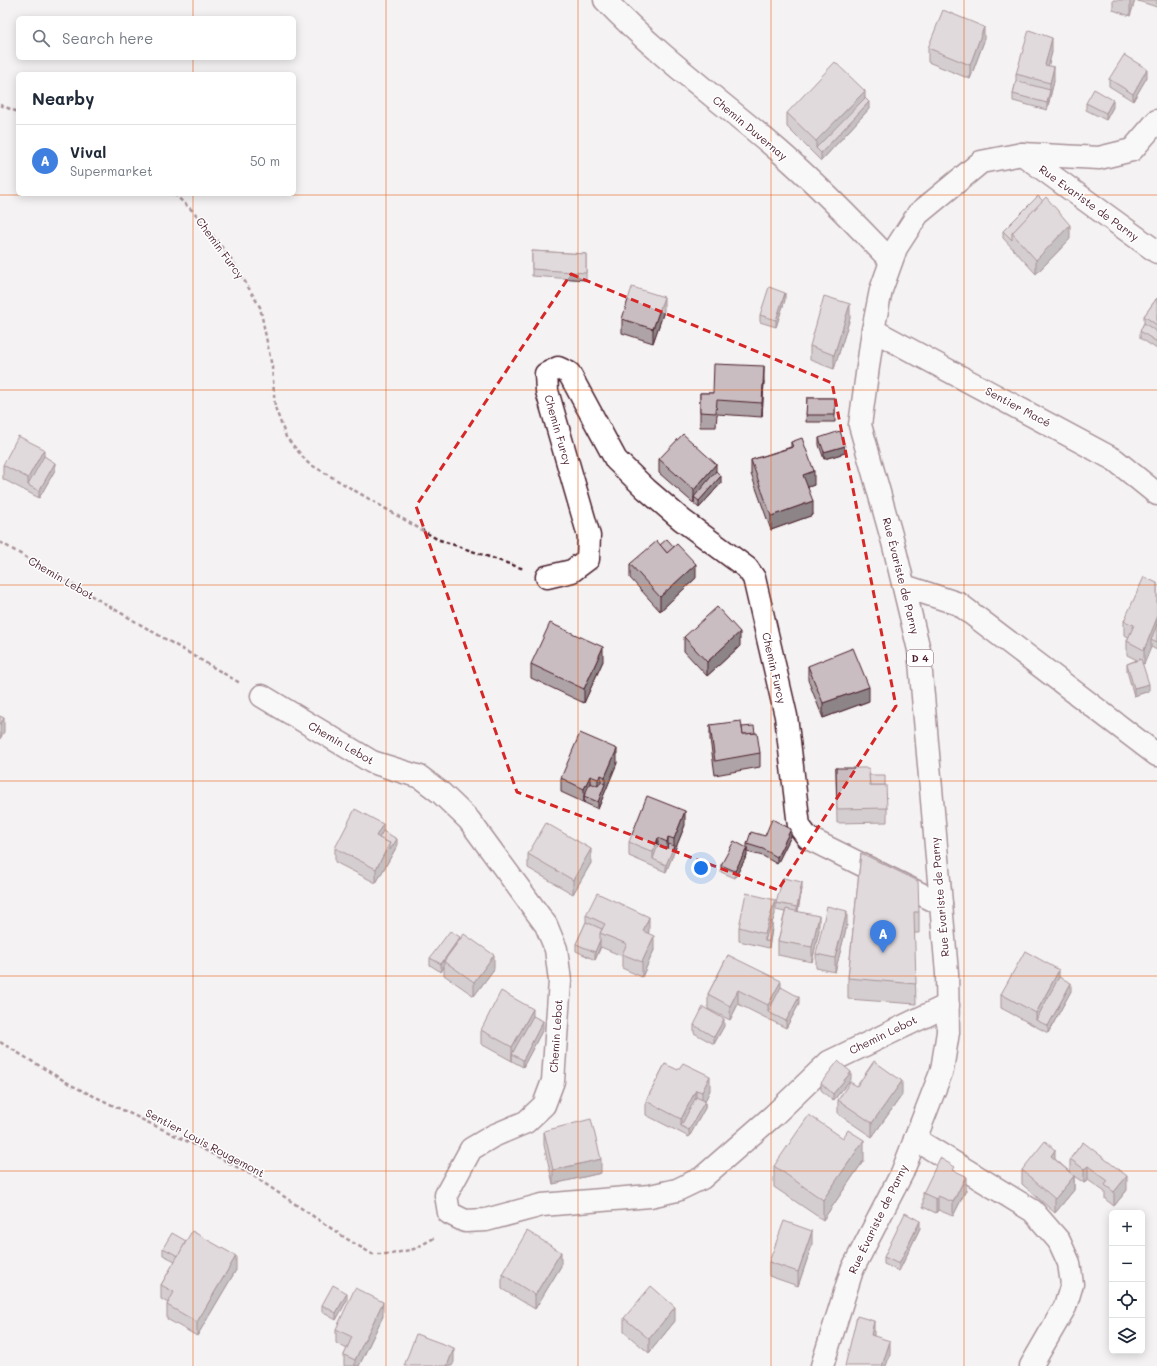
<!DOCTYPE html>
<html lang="en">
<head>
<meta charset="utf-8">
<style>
  :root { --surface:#fff; --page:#f2f2f3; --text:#1f2937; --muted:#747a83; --line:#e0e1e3; --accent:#1f6fb2 }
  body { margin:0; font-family:Mali,sans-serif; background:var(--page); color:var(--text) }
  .controls { position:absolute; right:12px; bottom:12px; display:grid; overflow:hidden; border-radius:6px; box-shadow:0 2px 10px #0003 }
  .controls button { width:36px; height:36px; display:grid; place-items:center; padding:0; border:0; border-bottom:1px solid var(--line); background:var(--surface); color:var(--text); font:20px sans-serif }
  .you { position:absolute; left:701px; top:868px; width:14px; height:14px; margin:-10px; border:3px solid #fff; border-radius:50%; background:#1a73e8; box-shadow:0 0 0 6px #1a73e833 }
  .badge { display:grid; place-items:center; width:26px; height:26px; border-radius:50%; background:var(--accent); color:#fff; font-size:13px; font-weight:700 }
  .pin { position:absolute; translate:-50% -33px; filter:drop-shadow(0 1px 2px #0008) }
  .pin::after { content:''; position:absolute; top:21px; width:14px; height:12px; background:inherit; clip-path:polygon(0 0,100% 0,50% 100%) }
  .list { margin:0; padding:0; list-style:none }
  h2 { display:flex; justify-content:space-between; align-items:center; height:52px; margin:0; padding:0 16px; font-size:17px }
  h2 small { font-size:13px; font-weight:400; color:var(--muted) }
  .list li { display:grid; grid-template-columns:26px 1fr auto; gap:12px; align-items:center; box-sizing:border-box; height:72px; padding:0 16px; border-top:1px solid var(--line) }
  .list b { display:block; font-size:15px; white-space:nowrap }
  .list p { margin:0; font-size:13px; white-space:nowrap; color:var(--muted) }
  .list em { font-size:13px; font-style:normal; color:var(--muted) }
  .icon { flex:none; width:22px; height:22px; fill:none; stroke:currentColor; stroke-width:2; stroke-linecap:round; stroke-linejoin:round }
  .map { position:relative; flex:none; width:1157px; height:1366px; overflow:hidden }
  .search { position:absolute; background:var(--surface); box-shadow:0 2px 10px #0003; left:16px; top:16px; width:280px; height:44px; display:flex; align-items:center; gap:10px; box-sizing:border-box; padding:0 14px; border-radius:6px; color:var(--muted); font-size:15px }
  .panel { position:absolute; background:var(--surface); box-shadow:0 2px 10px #0003; left:16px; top:72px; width:280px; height:124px; border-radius:6px }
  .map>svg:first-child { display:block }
</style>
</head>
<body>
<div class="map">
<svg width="1157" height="1366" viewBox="0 0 1157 1366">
  <rect width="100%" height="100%" fill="#f4f2f2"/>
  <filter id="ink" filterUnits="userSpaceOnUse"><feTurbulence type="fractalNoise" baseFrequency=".025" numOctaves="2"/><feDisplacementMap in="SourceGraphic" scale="8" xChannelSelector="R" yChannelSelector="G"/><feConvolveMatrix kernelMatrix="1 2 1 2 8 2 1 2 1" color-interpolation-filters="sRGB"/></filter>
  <g filter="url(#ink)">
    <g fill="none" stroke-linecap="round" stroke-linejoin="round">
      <defs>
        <g id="minor">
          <path d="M605,0C657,55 721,101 779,151C818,185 855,223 891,261"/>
          <path d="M1022,154L1157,252"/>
          <path d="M873,330L1115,460L1157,494"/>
          <path d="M547,577L572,571L588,559L589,536L547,391L546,374L558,368L569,373L616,460L646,489L682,520L747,568L754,578L786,716L799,826L808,838L941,904"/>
          <path d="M904,586L959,604L1157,755"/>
          <path d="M262,696L372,762L420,777L441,793L469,820L546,925L556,949L560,981L553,1081L544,1105L526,1122L493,1136L471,1149L446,1195L449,1213L465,1221L486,1220L542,1205L650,1196L677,1190L702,1178L774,1115L829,1062L948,1005"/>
          <path d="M915,1139L1033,1211L1059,1241L1069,1263L1072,1284L1065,1307L1031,1366"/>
        </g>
        <path id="major" d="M822,1366L852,1270L902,1173L942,1070L948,1032L947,973L919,650L893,542L860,425L873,330L881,290L896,248L918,214L981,162L1022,154L1099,158L1132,150L1157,121"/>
      </defs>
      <use href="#minor" stroke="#4a1f2b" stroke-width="25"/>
      <use href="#major" stroke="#4a1f2b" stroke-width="25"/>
      <g stroke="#4a1f2b" stroke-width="2.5" stroke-dasharray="4 3" stroke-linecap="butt">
        <path d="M0,105L18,112"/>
        <path d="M174,194L194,212L232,260L260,307L272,367L275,407L286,437L308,463L437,539L524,569"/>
        <path d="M0,542L240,683"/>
        <path d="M0,1042L73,1086L201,1148L252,1175L347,1239L372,1254H391L414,1249L436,1237"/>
      </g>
      <use href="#minor" stroke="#fff" stroke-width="22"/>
      <use href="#major" stroke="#fff" stroke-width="22"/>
    </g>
    <g fill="#aea3a6" stroke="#4a1f2b">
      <path d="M1113,0H1135L1130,16L1113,10Z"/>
      <path d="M1135,0H1157V7Z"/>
      <path d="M984,41L970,79L928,62V48Z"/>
      <path d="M1052,52L1048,66L1054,81L1047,110L1013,101V94L1016,81V74Z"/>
      <path d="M1147,77L1133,101L1109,86V79Z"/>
      <path d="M865,98L869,109L821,161L787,127V113Z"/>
      <path d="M1086,103L1113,107L1106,120L1086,110Z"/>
      <path d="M1003,231L1070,239L1036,274L1003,238Z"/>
      <path d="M532,251L586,254V280L532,276Z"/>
      <path d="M1157,298V349L1140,338V331L1144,323V316Z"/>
      <path d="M785,300L776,327L760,322V315Z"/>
      <path d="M664,311L653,343L622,333V319Z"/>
      <path d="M850,318L834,369L810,360V346Z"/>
      <path d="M764,381L762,417L717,414L716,427H700V393H713Z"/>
      <path d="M807,398H835V422H806Z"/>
      <path d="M819,438L845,453L824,459L819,445Z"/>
      <path d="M791,442L814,485L808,487L813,515L771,530L751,474V460L791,447Z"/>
      <path d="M44,456L55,470L39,498L3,479V465Z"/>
      <path d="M659,459L716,471L721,483L699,508L659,473Z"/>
      <path d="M660,545L696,578L660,611L630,578V564Z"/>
      <path d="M1157,583V650L1151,647L1144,664L1142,663L1149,691L1134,696L1127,671V664L1137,660L1127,655V641L1129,637L1124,635V621Z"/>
      <path d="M684,637L740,646L707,676L684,651Z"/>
      <path d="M603,661L584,703L531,678V664Z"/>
      <path d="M808,666L869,701L823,718L808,680Z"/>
      <path d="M710,725L742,727L760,753V767L715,775L710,739Z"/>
      <path d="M617,763L598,809L561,792V778Z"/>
      <path d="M836,768L869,775L887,808V822L837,823Z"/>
      <path d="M685,825L666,872L629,856V842Z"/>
      <path d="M383,831L397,846L376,883L335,862V848Z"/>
      <path d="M765,836H791L777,864L763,856L747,852V844Z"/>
      <path d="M861,853L919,912V933H914L916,1004L848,999V978Z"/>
      <path d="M528,854L591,863L573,894L528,868Z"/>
      <path d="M747,855L735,878L721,872V865Z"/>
      <path d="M802,889L798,911L819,930L812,962L778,955V941L785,912L776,910V903Z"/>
      <path d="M775,914L772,923V929L769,948L739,941V927Z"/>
      <path d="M586,915L649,931L648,934L654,950L642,977L622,968V956L601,947L595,960L576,951V944L586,922Z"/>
      <path d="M847,925L835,972L816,968V954Z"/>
      <path d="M460,940L494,969L474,996L444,975V967L441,972L430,965V958Z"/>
      <path d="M728,955L781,987L799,1004L786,1028L738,1004L730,1020L708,1009V994Z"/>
      <path d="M1059,977L1071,991L1048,1033L1001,1008V994Z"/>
      <path d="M533,1016L543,1029L523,1067L481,1044V1030Z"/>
      <path d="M694,1025L724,1026L714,1044L694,1033Z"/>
      <path d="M665,1064L710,1090L705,1101V1108L689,1137L646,1115V1101Z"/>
      <path d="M851,1079L833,1101L821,1090V1083Z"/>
      <path d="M857,1086L902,1095L872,1137L838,1114V1100Z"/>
      <path d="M544,1131L601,1173L553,1184L544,1145Z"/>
      <path d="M1083,1142L1127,1190L1114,1206L1105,1199V1192L1088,1180L1084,1183L1074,1176V1190L1055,1213L1022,1184V1170L1055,1159L1070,1172V1159Z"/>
      <path d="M864,1160L823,1220L774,1187V1166Z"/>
      <path d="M955,1171L966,1190L953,1216L938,1210L936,1213L923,1207V1193Z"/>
      <path d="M920,1228L899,1271L884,1264V1257Z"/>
      <path d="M812,1245L798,1286L769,1276V1262Z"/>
      <path d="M163,1248L236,1270L197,1336L167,1319V1305L168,1303L161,1299V1285L175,1261L163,1255Z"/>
      <path d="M561,1266L535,1309L502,1289V1274Z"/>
      <path d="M347,1300L336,1320L322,1312V1305Z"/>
      <path d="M383,1316L359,1366H344V1355L347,1349L336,1343V1329Z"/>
      <path d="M624,1318L675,1321L649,1353L624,1332Z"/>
    </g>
    <g fill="#8d8487" stroke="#4a1f2b">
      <path d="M1130,0H1135L1130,16Z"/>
      <path d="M984,27V41L970,79V65Z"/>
      <path d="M1052,38V52L1045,79V65Z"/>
      <path d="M1054,67V81L1047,110V103L1050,90V83Z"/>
      <path d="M1147,69V77L1133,101V94Z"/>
      <path d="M865,91V105L816,148V141Z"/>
      <path d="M1113,100V107L1106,120V113Z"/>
      <path d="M869,102V109L821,161V153Z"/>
      <path d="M1070,225V239L1036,274V260Z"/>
      <path d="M785,293V300L776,327V320Z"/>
      <path d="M664,297V311L653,343V329Z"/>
      <path d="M850,304V318L834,369V355Z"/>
      <path d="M764,366V381L762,417V403Z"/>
      <path d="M845,446V453L824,459V452Z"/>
      <path d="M44,449V464L28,485V478Z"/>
      <path d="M55,463V470L39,498V491Z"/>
      <path d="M716,464V478L694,497V504V490Z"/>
      <path d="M814,471V485L803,489V475Z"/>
      <path d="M721,476V483L699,508V501Z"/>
      <path d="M813,501V515L771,530V516Z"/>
      <path d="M696,564V578L660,611V597Z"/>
      <path d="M1157,618V632L1151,640V647L1144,664V650Z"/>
      <path d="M740,632V646L707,676V662Z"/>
      <path d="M603,647V661L584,703V689Z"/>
      <path d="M1149,684V691L1134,696V688Z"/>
      <path d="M869,687V701L823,718V703Z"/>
      <path d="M4,718V732L0,739V725Z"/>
      <path d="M617,749V763L598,809V802L605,784V777Z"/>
      <path d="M601,775V789L598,794V779Z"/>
      <path d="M590,776V790L584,796V803V789Z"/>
      <path d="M685,811V825L666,872V865L674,846V839Z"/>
      <path d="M383,824V838L380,845L376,836Z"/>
      <path d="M791,829V836L777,864V857Z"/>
      <path d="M668,837V851L667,856V842Z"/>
      <path d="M658,838V852L653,859V852Z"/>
      <path d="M397,839V846L376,883V869L390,843Z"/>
      <path d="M747,848V855L735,878V871Z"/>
      <path d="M591,849V863L573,894V880Z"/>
      <path d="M802,882V889L797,914V907Z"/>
      <path d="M775,900V914L772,923V929L769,948V941H765V934Z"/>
      <path d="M847,911V925L835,972V958Z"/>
      <path d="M819,916V930L812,962V947Z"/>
      <path d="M649,917V931L643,945V931Z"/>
      <path d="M654,936V950L642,977V962Z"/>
      <path d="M460,937V945L444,961V967L441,972V964Z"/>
      <path d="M600,940V947L595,960V952Z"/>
      <path d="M494,955V969L474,996V982Z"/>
      <path d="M1059,970V984L1036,1020V1013Z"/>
      <path d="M781,981V995L768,1012V1005Z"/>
      <path d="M1071,983V991L1048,1033V1026Z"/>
      <path d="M738,990V1004L730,1020V1006Z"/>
      <path d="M799,997V1004L786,1028V1021Z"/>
      <path d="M533,1009V1023L512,1054V1061V1047Z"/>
      <path d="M724,1019V1026L714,1044V1037Z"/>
      <path d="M543,1021V1029L523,1067V1060Z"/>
      <path d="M851,1072V1079L833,1101V1094Z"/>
      <path d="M710,1076V1090L705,1101V1108L689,1137V1130L702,1106V1092Z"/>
      <path d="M902,1081V1095L872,1137V1123Z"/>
      <path d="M696,1090V1104L681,1126V1119Z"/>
      <path d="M864,1140V1160L823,1220V1200Z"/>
      <path d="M1055,1150V1165L1051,1156Z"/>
      <path d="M601,1159V1173L553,1184V1170Z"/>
      <path d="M1088,1166V1180L1084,1183V1169Z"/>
      <path d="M966,1176V1190L953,1216V1202Z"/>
      <path d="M1074,1176V1190L1055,1213V1199Z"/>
      <path d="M1127,1176V1190L1114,1206V1192Z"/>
      <path d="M938,1196V1210L936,1213V1199Z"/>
      <path d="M920,1221V1228L899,1271V1264Z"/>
      <path d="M812,1231V1245L798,1286V1272Z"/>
      <path d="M561,1252V1266L535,1309V1295Z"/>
      <path d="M236,1256V1270L197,1336V1322Z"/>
      <path d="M347,1293V1300L336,1320V1313Z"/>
      <path d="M383,1302V1316L359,1366H355V1360Z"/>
      <path d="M675,1307V1321L649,1353V1339Z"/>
      <path d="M874,1321V1336L871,1350V1335Z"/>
      <path d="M890,1341V1355L886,1366H882Z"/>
      <path d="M454,1348V1362L452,1366H447Z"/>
    </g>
    <g fill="#cabdc1" stroke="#4a1f2b">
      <path d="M943,10L984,27L970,65L928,48Z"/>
      <path d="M1029,30L1052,38L1045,65L1054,67L1050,83L1016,74Z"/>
      <path d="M1124,55L1147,69L1133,94L1109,79Z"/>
      <path d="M835,62L865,91L816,141L787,113Z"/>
      <path d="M1016,81L1050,90L1047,103L1013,94Z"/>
      <path d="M1094,89L1113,100L1106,113L1086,103Z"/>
      <path d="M865,98L869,102L821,153L816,148Z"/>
      <path d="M1038,196L1043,201L1012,233V240L1003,231Z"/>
      <path d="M1046,197L1070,225L1036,260L1012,233Z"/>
      <path d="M532,251L586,254V273L532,269Z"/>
      <path d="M632,287L664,297L653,329L622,319Z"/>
      <path d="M769,287L785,293L776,320L760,315Z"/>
      <path d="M824,296L850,304L834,355L810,346Z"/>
      <path d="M1157,298V325L1144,316Z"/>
      <path d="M1144,323L1157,332V342L1140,331Z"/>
      <path d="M714,364L764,366L762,403L717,400L716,413L700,412V393H713Z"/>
      <path d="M807,398H835V415H806Z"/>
      <path d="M840,431L845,446L824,452L819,438Z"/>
      <path d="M683,434L716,464L694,490L659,459Z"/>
      <path d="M18,436L44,449L28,478L3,465Z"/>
      <path d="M802,438L814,471L803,475L813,501L771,516L751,460L793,447L791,442Z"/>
      <path d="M44,456L55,463L39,491L28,485Z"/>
      <path d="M716,471L721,476L699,501L694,497Z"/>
      <path d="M667,539L674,547L667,553L660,545Z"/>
      <path d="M657,541L667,553L677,544L696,564L660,597L630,564Z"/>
      <path d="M1144,577L1157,583V618L1144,650L1127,641L1134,625L1124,621Z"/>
      <path d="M717,607L740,632L707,662L684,637Z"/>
      <path d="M550,623L603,647L584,689L531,664Z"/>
      <path d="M1157,624V643L1151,640Z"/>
      <path d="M853,648L869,687L823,703L808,666Z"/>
      <path d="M1141,659L1149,684L1134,688L1127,664Z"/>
      <path d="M0,716L4,718L0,725Z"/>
      <path d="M741,721L743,734L757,733L760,753L715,761L710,725Z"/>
      <path d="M754,726L755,733L743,734L742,727Z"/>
      <path d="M580,733L617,749L605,777L601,775L598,779L590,776L584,789L561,778Z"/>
      <path d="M836,768H869L870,785H886L887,808L837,809Z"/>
      <path d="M869,775H885V785H870Z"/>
      <path d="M601,782L605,784L598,802L584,796L590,783L598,786Z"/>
      <path d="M647,796L685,811L674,839L668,837L667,842L658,838L653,852L629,842Z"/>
      <path d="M355,809L383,824L376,836L390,843L376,869L335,848Z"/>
      <path d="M772,819L791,829L777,857L763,849L747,844L751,832L765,836Z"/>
      <path d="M546,823L591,849L573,880L528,854Z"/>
      <path d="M383,831L397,839L390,850V843L379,838Z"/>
      <path d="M734,841L747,848L735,871L721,865Z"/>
      <path d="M668,844L674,846L666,865L653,859L658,845L667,849Z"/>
      <path d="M861,853L918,881L919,912H914L916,984L848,978Z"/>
      <path d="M783,878L802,882L797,907L776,903Z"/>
      <path d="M597,893L649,917L643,931L654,936L642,962L622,954L627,944L600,933L605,924L586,915Z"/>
      <path d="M746,893L775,900L765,934L739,927Z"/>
      <path d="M827,906L847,911L835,958L816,954Z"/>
      <path d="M786,909L819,916L812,947L778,941Z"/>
      <path d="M771,921L772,922L769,941H765Z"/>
      <path d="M586,922L602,929L600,933V940L595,952L576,944Z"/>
      <path d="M450,931L460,937L441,964L430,958Z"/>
      <path d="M464,934L494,955L474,982L444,961Z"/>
      <path d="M1025,951L1059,970L1036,1013L1001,994Z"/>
      <path d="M728,955L781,981L768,1005L738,990L730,1006L708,994Z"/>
      <path d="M1059,977L1071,983L1048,1026L1036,1020Z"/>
      <path d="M781,987L799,997L786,1021L768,1012Z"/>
      <path d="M501,991L533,1009L512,1047L481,1030Z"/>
      <path d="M703,1007L724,1019L714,1037L694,1025Z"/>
      <path d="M533,1016L543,1021L523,1060L512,1054Z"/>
      <path d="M838,1061L851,1072L833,1094L821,1083Z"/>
      <path d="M874,1061L902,1081L872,1123L838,1100L850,1082L857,1086Z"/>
      <path d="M683,1063L710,1076L702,1092L696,1090L681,1119L646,1101L665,1064L678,1070Z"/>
      <path d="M696,1097L705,1101L689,1130L681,1126Z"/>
      <path d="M809,1115L843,1138L848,1130L864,1140L823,1200L774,1166Z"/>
      <path d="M591,1119L601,1159L553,1170L544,1131Z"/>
      <path d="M1045,1141L1055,1150L1051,1156L1074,1176L1055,1199L1022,1170Z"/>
      <path d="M1083,1142L1127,1176L1114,1192L1105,1185L1108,1181L1088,1166L1084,1169L1070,1159Z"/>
      <path d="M940,1158L955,1167L953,1170L966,1176L953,1202L938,1196L936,1199L923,1193Z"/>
      <path d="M905,1213L920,1221L899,1264L884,1257Z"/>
      <path d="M784,1221L812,1231L798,1272L769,1262Z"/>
      <path d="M192,1231L236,1256L197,1322L167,1305L174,1292L161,1285Z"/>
      <path d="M527,1231L561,1252L535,1295L502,1274Z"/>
      <path d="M172,1233L186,1241L178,1256L163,1248Z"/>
      <path d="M333,1285L347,1293L336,1313L322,1305Z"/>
      <path d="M651,1286L675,1307L649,1339L624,1318Z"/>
      <path d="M355,1288L383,1302L355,1360L344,1355L352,1337L336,1329Z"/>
      <path d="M857,1316L874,1321L871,1335L890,1341L882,1366H845Z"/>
      <path d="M416,1334L454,1348L447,1366H404Z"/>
    </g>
  </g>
  <path d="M0 0H1157V1366H0ZM571,274L832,383L896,706L778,890L517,792L416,506Z" fill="#f4f2f2" fill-opacity=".55" fill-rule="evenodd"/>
  <path fill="none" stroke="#d62828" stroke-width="3" stroke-dasharray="8 5" stroke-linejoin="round" d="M571,274L832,383L896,706L778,890L517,792L416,506Z"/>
  <path fill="none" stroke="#e8590c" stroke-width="1" stroke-opacity="0.55" d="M193,0V18M386,0V1366M578,0V1366M771,0V1366M964,0V1366M193,58V74M193,194V1366M0,195H1157M0,390H1157M0,585H1157M0,781H1157M0,976H1157M0,1171H1157"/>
  <g text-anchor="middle" stroke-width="3" stroke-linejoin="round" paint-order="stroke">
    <rect fill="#fff" stroke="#80626b" stroke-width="1" x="907" y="650" width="26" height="16" rx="3"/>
    <g font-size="10" font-weight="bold" fill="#4a1f2b">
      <text x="920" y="662">D 4</text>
    </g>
    <g font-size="11" fill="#4a1f2b" stroke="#fff">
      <text transform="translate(750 128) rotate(40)" y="4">Chemin Duvernay</text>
      <text transform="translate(1089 203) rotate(36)" y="4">Rue Evariste de Parny</text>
      <text transform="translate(220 248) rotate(54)" y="4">Chemin Furcy</text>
      <text transform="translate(1018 407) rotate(28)" y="4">Sentier Macé</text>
      <text transform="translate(558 430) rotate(74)" y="4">Chemin Furcy</text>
      <text transform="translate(901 576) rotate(76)" y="4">Rue Évariste de Parny</text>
      <text transform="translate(61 578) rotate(30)" y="4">Chemin Lebot</text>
      <text transform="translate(774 668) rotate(77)" y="4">Chemin Furcy</text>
      <text transform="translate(341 743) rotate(30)" y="4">Chemin Lebot</text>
      <text transform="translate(940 897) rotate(-95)" y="4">Rue Évariste de Parny</text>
      <text transform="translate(883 1035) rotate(-26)" y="4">Chemin Lebot</text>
      <text transform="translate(556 1036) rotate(-86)" y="4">Chemin Lebot</text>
      <text transform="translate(205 1143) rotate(28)" y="4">Sentier Louis Rougemont</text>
      <text transform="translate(878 1219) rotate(-64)" y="4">Rue Évariste de Parny</text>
    </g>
  </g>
</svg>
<div class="controls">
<button>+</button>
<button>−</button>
<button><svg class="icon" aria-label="locate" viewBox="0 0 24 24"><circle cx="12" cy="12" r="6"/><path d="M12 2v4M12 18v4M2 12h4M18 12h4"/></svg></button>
<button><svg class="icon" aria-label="layers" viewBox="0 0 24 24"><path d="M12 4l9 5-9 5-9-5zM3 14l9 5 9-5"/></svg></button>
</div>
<div class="you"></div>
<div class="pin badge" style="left:883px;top:953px;background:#3f7fe0">A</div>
<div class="search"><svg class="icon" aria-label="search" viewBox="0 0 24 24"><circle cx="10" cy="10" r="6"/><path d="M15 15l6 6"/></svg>Search here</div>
<section class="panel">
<h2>Nearby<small></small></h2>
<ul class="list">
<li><span class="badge" style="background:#3f7fe0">A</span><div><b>Vival</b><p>Supermarket</p></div><em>50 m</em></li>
</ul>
</section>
</div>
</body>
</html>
